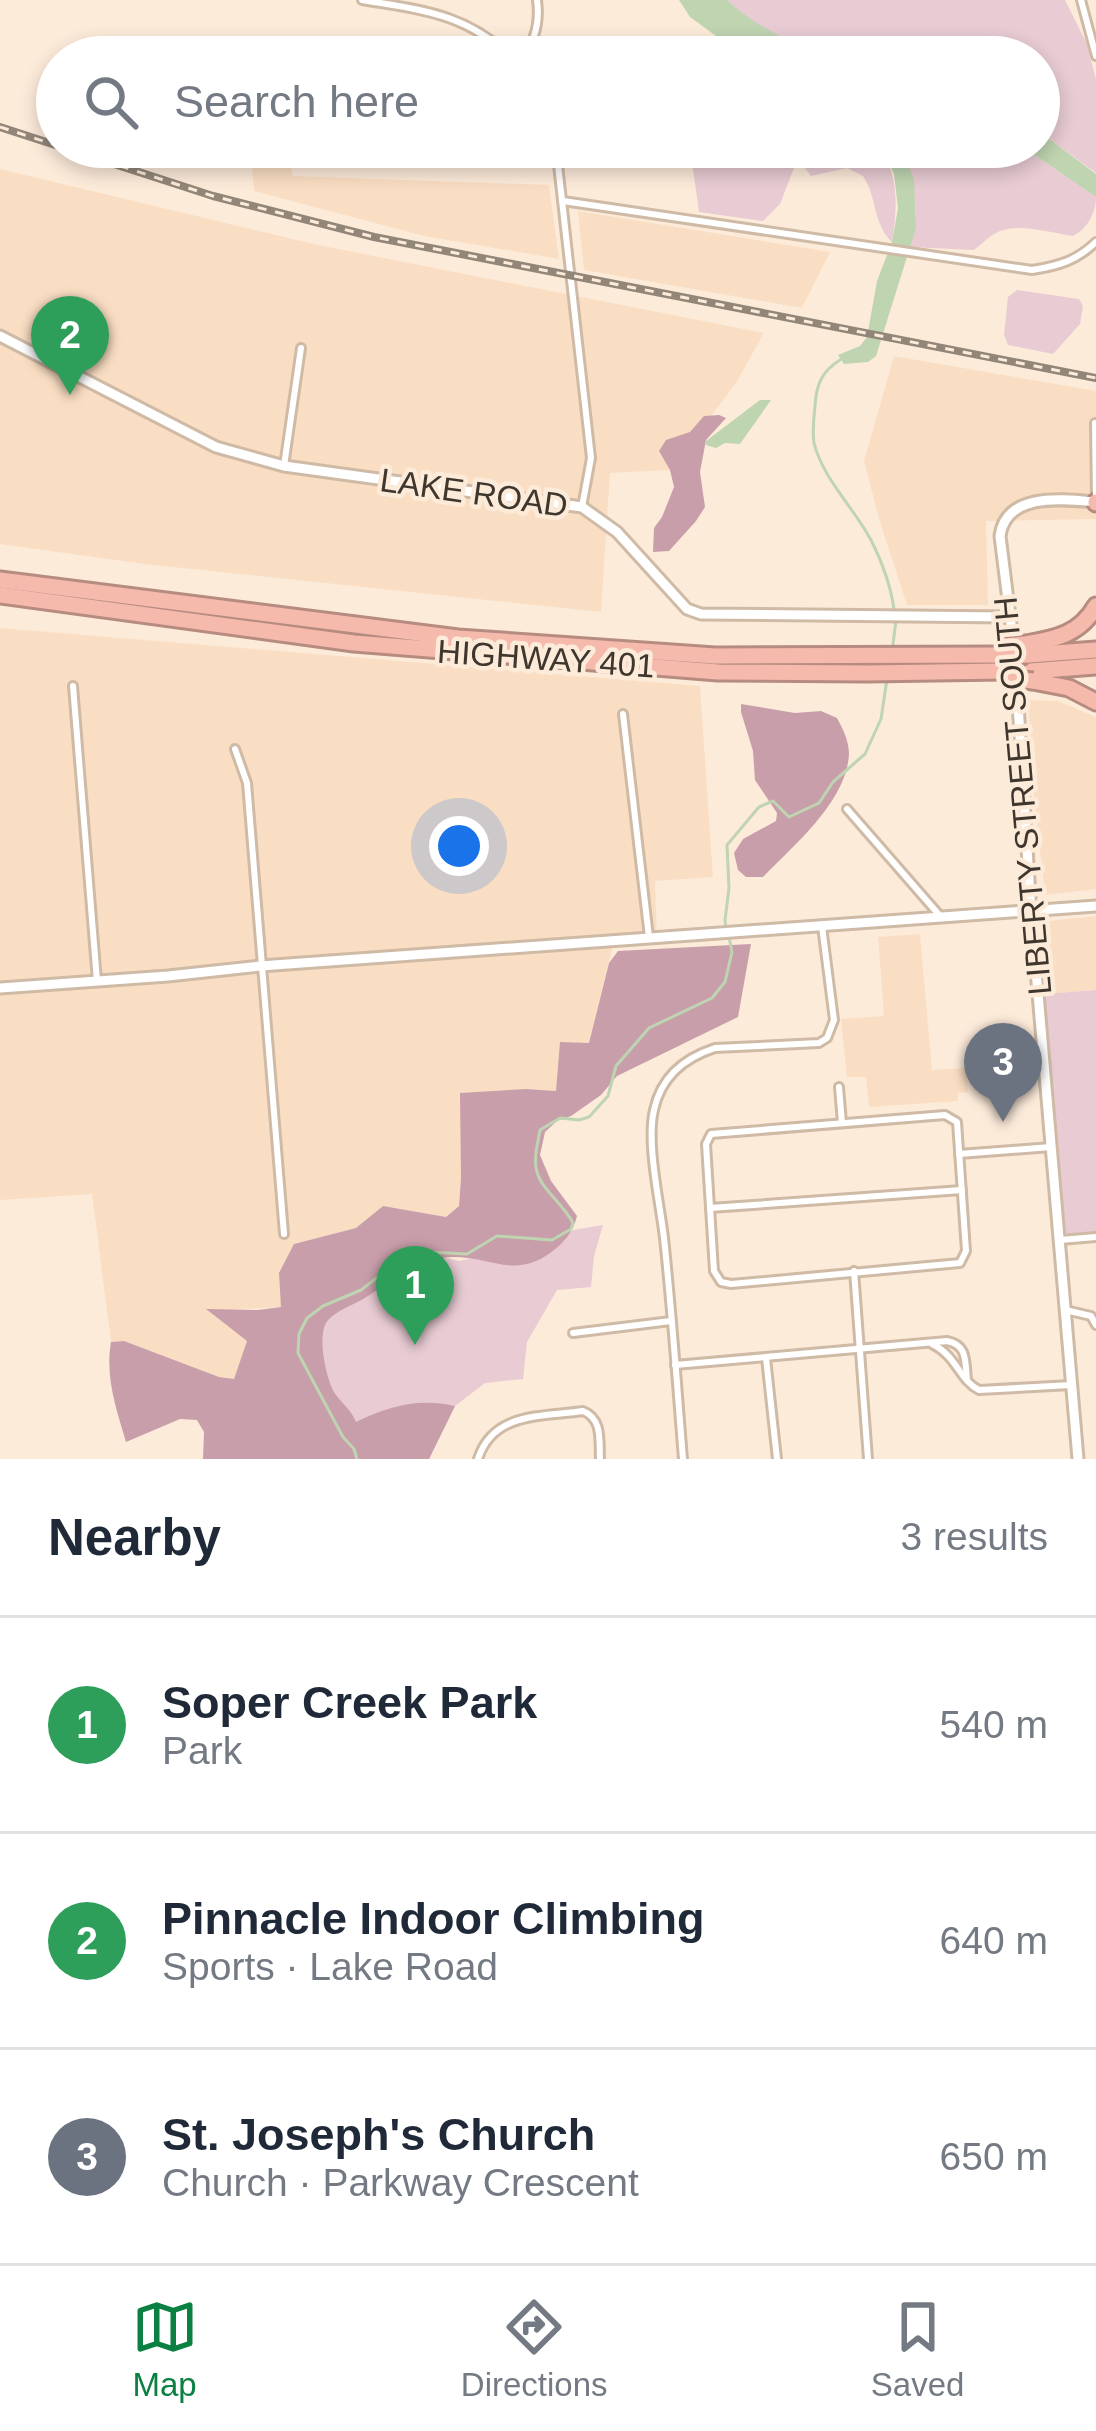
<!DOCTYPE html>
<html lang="en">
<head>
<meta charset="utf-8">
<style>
  :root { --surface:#fff; --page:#f2f2f3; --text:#1f2937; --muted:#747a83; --line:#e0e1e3; --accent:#0b8043 }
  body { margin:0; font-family:Helvetica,sans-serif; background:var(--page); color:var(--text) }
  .you { position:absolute; left:459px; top:846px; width:42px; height:42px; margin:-30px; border:9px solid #fff; border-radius:50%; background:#1a73e8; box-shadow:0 0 0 18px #1a73e833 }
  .badge { display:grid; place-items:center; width:78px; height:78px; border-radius:50%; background:var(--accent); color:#fff; font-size:39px; font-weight:700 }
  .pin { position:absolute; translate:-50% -99px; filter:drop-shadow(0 3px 6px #0008) }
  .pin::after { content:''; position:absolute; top:63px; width:42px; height:36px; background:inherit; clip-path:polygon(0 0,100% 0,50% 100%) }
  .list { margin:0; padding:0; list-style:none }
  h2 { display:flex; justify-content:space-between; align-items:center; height:156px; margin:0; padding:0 48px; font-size:51px }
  h2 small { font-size:39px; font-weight:400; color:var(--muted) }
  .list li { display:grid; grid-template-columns:78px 1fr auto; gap:36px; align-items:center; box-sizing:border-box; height:216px; padding:0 48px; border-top:3px solid var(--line) }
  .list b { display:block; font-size:45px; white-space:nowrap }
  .list p { margin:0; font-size:39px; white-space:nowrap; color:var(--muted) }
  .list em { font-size:39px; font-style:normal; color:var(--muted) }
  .icon { flex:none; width:66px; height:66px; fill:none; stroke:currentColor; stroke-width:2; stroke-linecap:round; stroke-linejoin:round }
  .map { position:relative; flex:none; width:1096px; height:1459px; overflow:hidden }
  .search { position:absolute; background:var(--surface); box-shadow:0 6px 18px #0003; left:36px; right:36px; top:36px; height:132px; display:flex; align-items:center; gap:30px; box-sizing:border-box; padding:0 42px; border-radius:66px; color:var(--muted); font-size:45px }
  .sheet { height:804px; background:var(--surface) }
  nav { display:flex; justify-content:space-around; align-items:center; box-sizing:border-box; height:168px; border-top:3px solid var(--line); background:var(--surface); font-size:33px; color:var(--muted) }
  nav a { display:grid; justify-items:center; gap:6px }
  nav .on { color:var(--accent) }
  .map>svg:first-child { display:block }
</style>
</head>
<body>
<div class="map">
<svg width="1096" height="1459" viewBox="0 0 1096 1459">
  <rect width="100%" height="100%" fill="#fdebda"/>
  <g fill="#fadec3">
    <path d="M250,147H287L293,176L549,185L559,259L424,236L254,191Z"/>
    <path d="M0,169L318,245L764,333L736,383L670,470L610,473L601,612L144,564L0,544Z"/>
    <path d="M578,211L830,252L802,308L584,270Z"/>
    <path d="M894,356L1096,391V519L986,521L988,605H907L879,519L864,461Z"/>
    <path d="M0,628L700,686L713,877L655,881L657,936L616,933L589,1043L556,1091L526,1089L461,1178L459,1206L446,1217L383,1206L356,1228L294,1244L281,1307L208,1311L248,1341L234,1379L219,1377L124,1341L111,1342L92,1194L0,1200Z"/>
    <path d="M1028,700L1058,701L1096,717V889L1045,895L1034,798Z"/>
    <path d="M1096,916V990L1044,994V933L1049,921Z"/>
    <path d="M920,934L932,1070L966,1068L968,1092L958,1093V1101L869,1107L866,1077H847L841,1019L884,1016L878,937Z"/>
  </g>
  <g fill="#e8cbd3">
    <path d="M727,0H1065L1086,42L1096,79V173L1039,131V57H835L773,33L742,14Z"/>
    <path d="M690,147H790L794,168L780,204L763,221L699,212Z"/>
    <path d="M795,147H882C898,183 898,203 892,242C873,224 877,197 863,176L847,168L811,176L801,163Z"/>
    <path d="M902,147H1023L1096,197C1096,213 1087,229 1073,236C1052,233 1020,223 1000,231C990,235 982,244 974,250L910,247C921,211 914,181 902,147Z"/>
    <path d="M1017,290L1079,299L1083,306L1080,324L1053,354L1008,345L1004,335L1008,297Z"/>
    <path d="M1096,990V1233L1069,1235L1063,1230L1044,994Z"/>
    <path d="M603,1225L594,1256L591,1287L557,1290L527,1342L523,1379L485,1383L455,1406L429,1459H360L304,1342L318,1317L390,1275L439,1256L459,1261L561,1239L573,1230Z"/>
  </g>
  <g fill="#c89eaa">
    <path d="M719,415L726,418L706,440L700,472L705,507L696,521L669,551L653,552L654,528L662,517L674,487L670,470L659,451L666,440L690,432L704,416Z"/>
    <path d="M741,704L795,713L821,711L837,718C843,729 849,741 849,754C847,801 794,845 763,877H746L738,870L734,853L743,839L776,821L777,813L755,780L753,751L741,712Z"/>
    <path d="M751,944L738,1017L617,1076L601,1095L571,1116L557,1121L545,1132L540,1155L551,1181L577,1216C573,1232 564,1243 550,1253C514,1279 490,1256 451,1257C421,1259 392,1280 368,1296C356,1304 337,1310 328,1320C316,1334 326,1378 334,1392C341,1403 351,1409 356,1422C389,1406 419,1398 455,1406L429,1459H203L204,1432L197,1420L180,1419L126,1442C116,1408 105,1377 111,1342L124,1341L219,1377L234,1379L247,1341L206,1309L258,1310L281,1307L279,1273L294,1244L356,1228L383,1206L446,1217L459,1206L461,1178L460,1093L526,1089L556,1091L560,1042L589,1043L609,963L618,951Z"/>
  </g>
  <g fill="#bfd4b1">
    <path d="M679,0H727C757,28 795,45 835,57H760L743,47L728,57L722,52L725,46L723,41L690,17Z"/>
    <path d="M1039,131L1096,174V197L1023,147H1039Z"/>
    <path d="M882,147H902L914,180L916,228L876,356L868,362L844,364L838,355L860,346L867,337L877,281L892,242L898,208L894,174Z"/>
    <path d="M760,400H771L740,444L725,443L716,448L706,445V441Z"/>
  </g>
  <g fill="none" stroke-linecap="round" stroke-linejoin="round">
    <g stroke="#bfd4b1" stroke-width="3">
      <path d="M840,360C822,371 816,385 815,406C814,418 812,432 814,443C823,479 854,508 871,540C882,562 891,585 894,610"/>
      <path d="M892,652L896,620"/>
      <path d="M726,928L725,920L729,888L727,845L759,807L773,801L789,817L819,803L833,782L865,754L881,719L887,679"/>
      <path d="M357,1459L354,1449L343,1437L298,1353L299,1334L307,1318L323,1306L361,1290L401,1259L412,1254L426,1252L467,1254L497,1236L552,1240L571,1229L573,1223C564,1205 542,1190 537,1172C533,1159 538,1143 540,1130L560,1118L579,1120L589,1117L608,1096L616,1066L649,1028L712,998L725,982L732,952L729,937"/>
    </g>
    <defs>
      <g id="street">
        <path d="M362,0C421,10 465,13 511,57"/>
        <path d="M1081,0L1096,56"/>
        <path d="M522,57C536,40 540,22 537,0"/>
        <path d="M556,147L591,458L582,507"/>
        <path d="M563,201L1032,270C1058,266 1076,261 1096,242"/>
        <path d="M1095,423L1096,498"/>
        <path d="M284,466L301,348"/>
        <path d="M73,686L97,981"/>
        <path d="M623,714L649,937"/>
        <path d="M235,749L247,783L284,1234"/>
        <path d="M847,809L941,917"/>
        <path d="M839,1087L842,1123"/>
        <path d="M945,1115L957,1122L966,1251L960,1263L731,1284L721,1282L714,1271L706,1144L711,1134Z"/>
        <path d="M959,1154L1051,1147"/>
        <path d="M710,1208L962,1190"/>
        <path d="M1060,1240L1096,1237"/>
        <path d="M854,1271L868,1459"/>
        <path d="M1065,1310L1091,1316L1096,1325"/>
        <path d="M573,1333L671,1321"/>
        <path d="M932,1344C957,1356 959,1380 979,1390L1071,1385"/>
        <path d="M766,1358L777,1459"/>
        <path d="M675,1365L947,1341C968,1345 965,1362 967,1380"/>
        <path d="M478,1459C493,1412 541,1417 583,1411C603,1419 599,1441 600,1459"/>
        <path d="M683,1459C677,1385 672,1312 664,1238C660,1203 646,1143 654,1110C661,1077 684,1058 715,1048L819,1043L827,1038L834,1020L822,926"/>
      </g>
      <g id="secondary">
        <path d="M0,336L216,447L284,466L582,507L617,532L687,609L701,614L1008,617"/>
        <path d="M0,988L168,976L260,966L1096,906"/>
        <path d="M1078,1459L1031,912L1015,656L1000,536C1006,492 1062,499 1096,502"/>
      </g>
      <g id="highway">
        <path d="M1096,502V503"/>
        <path d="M0,580L458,638L715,656L1002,655"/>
        <path d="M0,595L354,643L718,672L868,673L1004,671"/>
        <path d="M1026,644C1056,639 1080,634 1096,606"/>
        <path d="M1028,655L1096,650"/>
        <path d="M1031,671L1096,666"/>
        <path d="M1033,681L1069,688L1096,702"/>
      </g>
    </defs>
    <use href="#street" stroke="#cfbaa6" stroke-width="12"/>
    <use href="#secondary" stroke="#cfbaa6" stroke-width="15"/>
    <use href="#highway" stroke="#b68c81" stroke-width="21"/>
    <use href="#street" stroke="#fff" stroke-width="6"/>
    <use href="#secondary" stroke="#fff" stroke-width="9"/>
    <use href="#highway" stroke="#f6baad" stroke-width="15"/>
    <defs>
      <path id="rail" d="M0,127L213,196L374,237L1096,378"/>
    </defs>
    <use href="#rail" stroke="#928679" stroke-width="8"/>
    <use href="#rail" stroke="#fdebda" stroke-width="3" stroke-dasharray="9" stroke-linecap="butt"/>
    <defs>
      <g id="highway-bridge">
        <path d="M1003,646L1026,644"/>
        <path d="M1002,655H1028"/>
        <path d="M1004,678L1033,681"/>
      </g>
    </defs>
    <use href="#highway-bridge" stroke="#b68c81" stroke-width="21" stroke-linecap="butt"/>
    <use href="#highway-bridge" stroke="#f6baad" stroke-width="15"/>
  </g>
  <g text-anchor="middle" stroke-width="9" stroke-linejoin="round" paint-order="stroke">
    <g font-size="33" fill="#3f372e" stroke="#fdebda">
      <text transform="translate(474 492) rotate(8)" y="12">LAKE ROAD</text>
      <text transform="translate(546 658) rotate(4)" y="12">HIGHWAY 401</text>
      <text transform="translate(1022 796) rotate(-95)" y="12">LIBERTY STREET SOUTH</text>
    </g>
  </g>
</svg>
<div class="you"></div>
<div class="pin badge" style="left:415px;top:1345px;background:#2e9e5b">1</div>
<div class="pin badge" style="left:70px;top:395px;background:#2e9e5b">2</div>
<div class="pin badge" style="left:1003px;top:1122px;background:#6b7280">3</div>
<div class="search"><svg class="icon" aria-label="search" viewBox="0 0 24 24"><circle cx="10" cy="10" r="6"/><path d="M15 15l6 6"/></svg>Search here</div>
</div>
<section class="sheet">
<h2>Nearby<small>3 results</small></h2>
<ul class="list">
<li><span class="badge" style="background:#2e9e5b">1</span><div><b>Soper Creek Park</b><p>Park</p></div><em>540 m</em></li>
<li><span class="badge" style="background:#2e9e5b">2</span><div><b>Pinnacle Indoor Climbing</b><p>Sports · Lake Road</p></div><em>640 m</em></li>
<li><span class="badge" style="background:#6b7280">3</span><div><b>St. Joseph's Church</b><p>Church · Parkway Crescent</p></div><em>650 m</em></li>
</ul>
</section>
<nav>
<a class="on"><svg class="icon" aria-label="map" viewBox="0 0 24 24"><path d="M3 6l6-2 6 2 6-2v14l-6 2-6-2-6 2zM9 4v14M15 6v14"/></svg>Map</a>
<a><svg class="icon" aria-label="directions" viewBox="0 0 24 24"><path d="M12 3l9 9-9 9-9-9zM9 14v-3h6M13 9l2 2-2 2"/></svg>Directions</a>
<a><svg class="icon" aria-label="saved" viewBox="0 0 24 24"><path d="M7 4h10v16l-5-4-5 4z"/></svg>Saved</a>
</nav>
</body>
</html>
